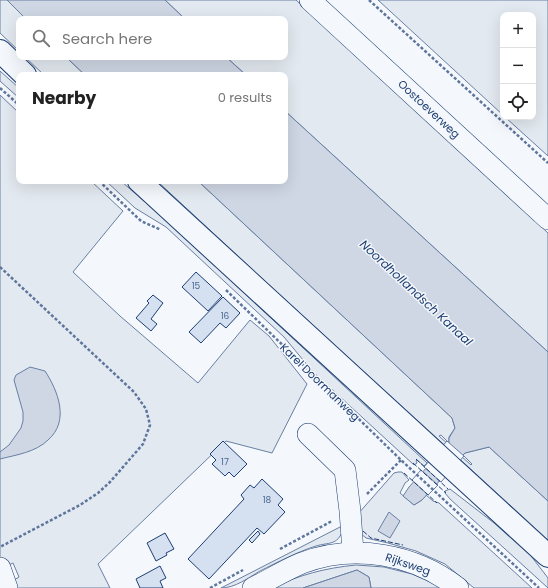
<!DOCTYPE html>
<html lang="en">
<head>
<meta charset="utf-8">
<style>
  :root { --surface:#fff; --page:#f6f6f6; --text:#222; --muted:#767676; --line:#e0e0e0 }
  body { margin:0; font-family:Poppins,sans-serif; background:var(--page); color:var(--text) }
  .controls { position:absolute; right:12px; top:12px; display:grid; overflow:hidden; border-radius:8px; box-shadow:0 4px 16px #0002 }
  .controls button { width:36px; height:36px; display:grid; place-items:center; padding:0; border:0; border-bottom:1px solid var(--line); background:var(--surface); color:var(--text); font:20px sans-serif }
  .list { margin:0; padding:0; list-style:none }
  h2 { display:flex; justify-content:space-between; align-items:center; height:52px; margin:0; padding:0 16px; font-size:17px }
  h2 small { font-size:13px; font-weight:400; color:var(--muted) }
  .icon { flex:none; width:22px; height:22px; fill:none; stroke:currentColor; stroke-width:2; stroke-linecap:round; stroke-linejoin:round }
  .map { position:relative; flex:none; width:548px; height:588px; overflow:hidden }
  .search { position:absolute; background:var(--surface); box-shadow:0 4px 16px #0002; left:16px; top:16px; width:272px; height:44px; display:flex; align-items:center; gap:10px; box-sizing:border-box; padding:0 14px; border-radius:8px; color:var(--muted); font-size:15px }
  .panel { position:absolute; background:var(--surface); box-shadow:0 4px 16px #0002; left:16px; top:72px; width:272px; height:112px; border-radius:8px }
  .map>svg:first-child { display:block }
</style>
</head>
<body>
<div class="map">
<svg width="548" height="588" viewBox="0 0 548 588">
  <rect width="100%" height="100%" fill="#f4f7fb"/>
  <g fill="#e3e9f0" stroke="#687fa3">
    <path d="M0,0H7L26,19H19V51L0,33Z"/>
    <path d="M165,0H296L548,233V352L285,111V75H246L226,57H285V19H185Z"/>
    <path d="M378,0H548V156L505,117H533V15H503V115Z"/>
    <path d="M25,57H66L85,75H44Z"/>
    <path d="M0,71L19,88V98L0,81Z"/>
    <path d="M0,95L19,113V181H91L123,211L73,272L120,316L198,383L250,320L269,336L307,384L272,453L226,441L98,564L110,588H17L14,580L19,577L13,563L0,569Z"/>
    <path d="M106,181H121L160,215L427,463L424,466L417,460L416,461L417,463L414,465L313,372L284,337L166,227L135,208Z"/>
    <path d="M157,181H198L452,418L455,428L449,437V443L441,435L439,436L471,465L472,464L463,455L465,453L489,447L548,501V540C418,420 286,302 157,181Z"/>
    <path d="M398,472H402L409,480L405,483L400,493L414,505L422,500L426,495L433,501L439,503L532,588H474L445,564L416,551L388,543L366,538L360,533L358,514L394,473Z"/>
    <path d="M450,489L494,523L531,556L548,578V588L450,499L445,493V491Z"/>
    <path d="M342,526L343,530C337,546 329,542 316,546C297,552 278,562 260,571C248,578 235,588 221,588Z"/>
    <path d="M356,565L384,567L412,574L444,588H371L369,577L357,570L303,588H272C299,575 325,568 356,565Z"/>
  </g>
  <g fill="#cfd7e4" stroke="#687fa3">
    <path d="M7,0H165L185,19H26Z"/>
    <path d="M66,57H226L246,75H85Z"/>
    <path d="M285,111L548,352V501L489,447L465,453L422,500L414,505L403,496L409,487L449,443V438L455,428L452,418L198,181H285Z"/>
    <path d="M30,367L45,371C58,391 70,421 48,440C36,452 16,455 0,459V452L9,445L21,428L23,421V412L14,380L16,375Z"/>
    <path d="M389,512L400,521L390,538L378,531Z"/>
    <path d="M357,570L369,577L371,588H303Z"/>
  </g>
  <g fill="#f4f7fb" stroke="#687fa3">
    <path d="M447,441L464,456L441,482L424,467Z"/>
    <path d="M421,470L438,485L428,495L412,480Z"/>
  </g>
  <g fill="#d5e0f0" stroke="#1d3f73">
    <path d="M196,272L222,296L208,311L182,287Z"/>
    <path d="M153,295L163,303L151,319L157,324L151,331L136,318L149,303L147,301Z"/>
    <path d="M223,297L240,313L226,328L220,323L201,343L189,332Z"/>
    <path d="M223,441L247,464L234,477L229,472L225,476L212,464L216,460L210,454Z"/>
    <path d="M262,479L283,499L278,505L285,512L264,534L257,528L209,579L188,559L244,499L241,495L250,485L254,488Z"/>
    <path d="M258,531L260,534L252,543L249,540Z"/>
    <path d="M165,533L174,549L166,553L167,555L156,561L147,543Z"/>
    <path d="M160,566L166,578L160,581L163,588H140L136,579Z"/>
  </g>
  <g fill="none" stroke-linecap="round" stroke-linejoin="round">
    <defs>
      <g id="minor">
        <path d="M310,0L548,219"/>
        <path d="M308,434L345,470L350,511L353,552"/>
        <path d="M0,568L7,588"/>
        <path d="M253,588C269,580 285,570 302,563C354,543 415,554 458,588"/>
      </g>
      <g id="major">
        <path d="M0,51L25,75"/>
        <path d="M139,181L548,556"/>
      </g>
    </defs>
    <use href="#minor" stroke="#1d3f73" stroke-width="22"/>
    <use href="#major" stroke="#1d3f73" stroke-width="24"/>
    <g stroke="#5e769c" stroke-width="2.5" stroke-dasharray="3 2" stroke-linecap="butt">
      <path d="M369,0L548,163"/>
      <path d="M0,88L19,105"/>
      <path d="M99,181L141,221L161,230"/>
      <path d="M0,267L134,392L146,409L150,425L143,444L110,482L98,493L80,505L0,547"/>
      <path d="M226,290L401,460L539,588"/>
      <path d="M367,494L401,460"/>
      <path d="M280,549L332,521"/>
      <path d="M210,588L243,570"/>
    </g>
    <use href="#minor" stroke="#f4f7fb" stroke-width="21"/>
    <use href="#major" stroke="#f4f7fb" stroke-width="22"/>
    <g stroke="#1d3f73" stroke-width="1" stroke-dasharray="5 2" stroke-linecap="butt">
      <path d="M416,459L448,489"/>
      <path d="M413,463L446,493"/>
      <path d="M404,473L437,503"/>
      <path d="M363,531L371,538L403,545"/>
    </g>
  </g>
  <g text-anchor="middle" stroke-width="3" stroke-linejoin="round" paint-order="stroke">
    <g font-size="9" fill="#4b6792">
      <text x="196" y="289">15</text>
      <text x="225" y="319">16</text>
      <text x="225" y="465">17</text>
      <text x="267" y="503">18</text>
    </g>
    <g font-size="11" fill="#1d3f73" stroke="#f4f7fb">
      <text transform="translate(429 109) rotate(43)" y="4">Oostoeverweg</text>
      <text transform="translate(320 382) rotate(44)" y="4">Karel Doormanweg</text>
      <text transform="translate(408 564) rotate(19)" y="4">Rijksweg</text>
    </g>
    <g font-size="12" font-style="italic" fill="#1d3f73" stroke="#f4f7fb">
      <text transform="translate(416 293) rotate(43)" y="4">Noordhollandsch Kanaal</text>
    </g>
  </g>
</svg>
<div class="controls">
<button>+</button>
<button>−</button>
<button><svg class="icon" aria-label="locate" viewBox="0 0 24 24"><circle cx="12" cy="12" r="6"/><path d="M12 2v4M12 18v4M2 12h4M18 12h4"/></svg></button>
</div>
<div class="search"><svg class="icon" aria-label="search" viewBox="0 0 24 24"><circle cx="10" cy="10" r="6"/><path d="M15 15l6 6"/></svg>Search here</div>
<section class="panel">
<h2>Nearby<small>0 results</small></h2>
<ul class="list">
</ul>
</section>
</div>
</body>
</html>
